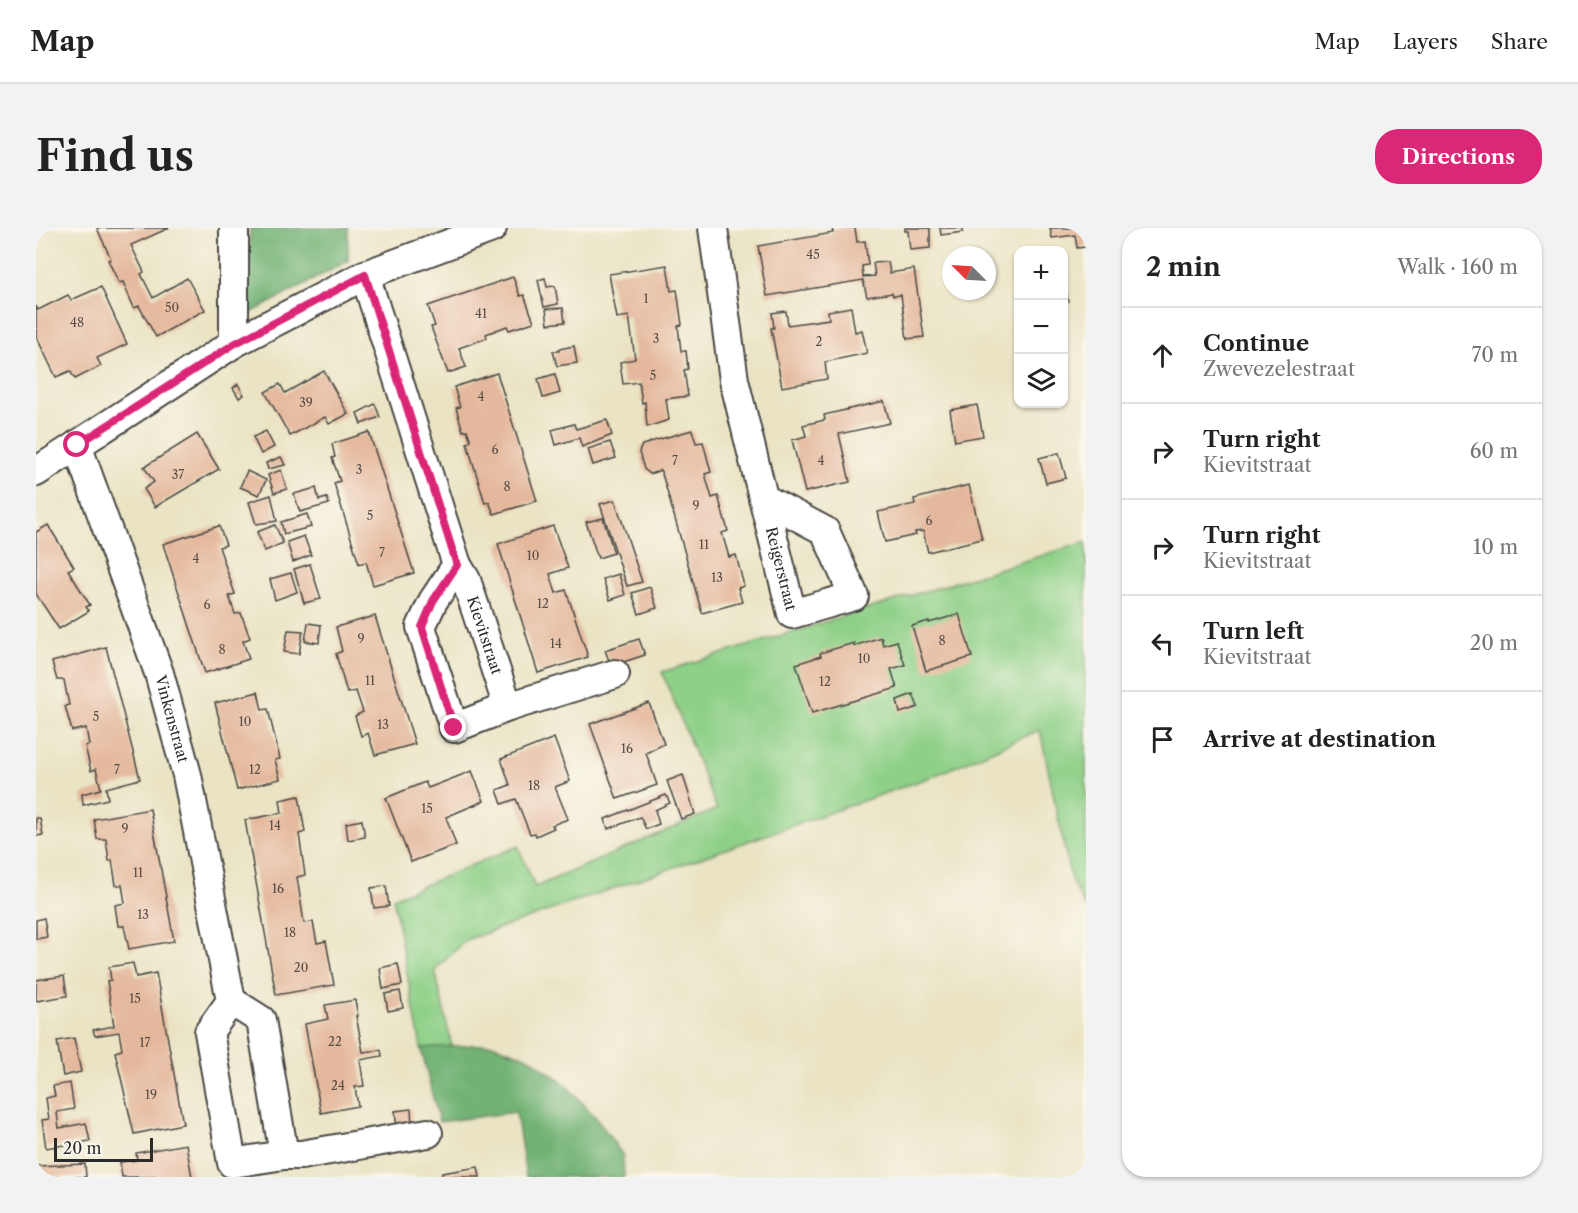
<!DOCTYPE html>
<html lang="en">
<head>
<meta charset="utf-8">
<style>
  :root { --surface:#fff; --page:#f2f2f2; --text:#222; --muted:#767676; --line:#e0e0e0; --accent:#db2777 }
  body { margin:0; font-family:"Libre Caslon Text",serif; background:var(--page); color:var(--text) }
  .controls { position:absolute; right:18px; top:18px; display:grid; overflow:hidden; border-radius:12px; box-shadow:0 2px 4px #0004 }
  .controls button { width:54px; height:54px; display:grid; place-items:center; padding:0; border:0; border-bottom:2px solid var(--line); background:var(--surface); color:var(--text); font:30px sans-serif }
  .compass { position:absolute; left:906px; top:18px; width:54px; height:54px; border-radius:50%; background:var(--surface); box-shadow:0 2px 4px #0004; rotate:294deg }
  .scale { position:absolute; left:18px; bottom:15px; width:99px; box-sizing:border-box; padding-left:6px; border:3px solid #2b2b2b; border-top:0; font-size:16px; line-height:21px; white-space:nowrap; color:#2b2b2b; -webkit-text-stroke:4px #fbf7ec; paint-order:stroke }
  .stop { position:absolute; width:18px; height:18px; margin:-14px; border:4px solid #db2777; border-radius:50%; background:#fff }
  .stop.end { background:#db2777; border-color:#fff; box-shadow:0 2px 6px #0008 }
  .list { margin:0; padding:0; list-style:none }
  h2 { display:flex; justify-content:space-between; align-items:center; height:78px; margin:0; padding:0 24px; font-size:26px }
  h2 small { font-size:20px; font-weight:400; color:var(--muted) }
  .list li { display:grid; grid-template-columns:39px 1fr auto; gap:18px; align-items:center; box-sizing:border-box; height:96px; padding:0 24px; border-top:2px solid var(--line) }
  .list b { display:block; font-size:22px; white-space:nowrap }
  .list p { margin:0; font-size:20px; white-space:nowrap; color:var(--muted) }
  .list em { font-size:20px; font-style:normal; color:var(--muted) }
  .icon { flex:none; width:33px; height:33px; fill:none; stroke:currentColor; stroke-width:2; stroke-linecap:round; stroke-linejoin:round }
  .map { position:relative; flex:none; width:1050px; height:949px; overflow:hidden; border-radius:24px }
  header { display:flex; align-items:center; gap:36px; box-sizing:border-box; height:84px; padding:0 30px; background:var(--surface); border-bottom:2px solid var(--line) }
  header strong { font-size:28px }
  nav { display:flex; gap:33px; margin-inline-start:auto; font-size:21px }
  .intro { display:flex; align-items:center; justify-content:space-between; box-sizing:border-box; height:144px; padding:0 36px }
  h1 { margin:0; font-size:42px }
  .button { padding:15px 27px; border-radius:24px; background:var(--accent); color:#fff; font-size:21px; font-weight:700 }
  main { display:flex; gap:36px; padding:0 36px }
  aside { flex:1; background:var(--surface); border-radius:24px; box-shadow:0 2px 4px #0004 }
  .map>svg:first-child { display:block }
</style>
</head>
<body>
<header>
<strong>Map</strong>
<nav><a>Map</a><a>Layers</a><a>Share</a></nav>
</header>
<div class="intro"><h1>Find us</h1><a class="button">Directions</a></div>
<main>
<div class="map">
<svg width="1050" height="949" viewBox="0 0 1050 949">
  <rect width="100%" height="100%" fill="#fbf7ec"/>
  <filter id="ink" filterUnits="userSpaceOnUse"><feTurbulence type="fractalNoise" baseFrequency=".0167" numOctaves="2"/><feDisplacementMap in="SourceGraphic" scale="12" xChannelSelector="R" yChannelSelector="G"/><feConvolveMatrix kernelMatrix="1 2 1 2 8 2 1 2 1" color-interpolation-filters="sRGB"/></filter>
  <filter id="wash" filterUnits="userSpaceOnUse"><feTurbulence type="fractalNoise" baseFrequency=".008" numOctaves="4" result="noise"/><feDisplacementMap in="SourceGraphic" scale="24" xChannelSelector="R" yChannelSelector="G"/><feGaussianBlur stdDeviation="1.35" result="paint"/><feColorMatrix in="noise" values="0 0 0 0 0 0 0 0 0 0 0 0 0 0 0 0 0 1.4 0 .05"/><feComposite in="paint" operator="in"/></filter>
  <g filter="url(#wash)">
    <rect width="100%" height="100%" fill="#eae4c5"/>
    <path fill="#8ed087" stroke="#5c7e59" stroke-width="1.5" d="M1050,314V680L1035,652L1004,502L895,549L430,712L399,742L416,819L385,820L357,670L482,618L499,659L681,581L626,444Z"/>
    <g fill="#72b274" stroke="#4e6e50" stroke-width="1.5">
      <path d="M214,0H312V33L213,86Z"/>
      <path d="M456,816L494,830L531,858L562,892L587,928L588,949H490L480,884L403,894L385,820Z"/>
    </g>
    <g id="blocks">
      <g fill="#e4b89c">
        <path d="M61,0H133L95,17L108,44L105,46L117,70L151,50L169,82L120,109L103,78L98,80L87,54L83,55L72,32L75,31Z"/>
        <path d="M796,0H819L821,14L829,13L832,37L826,38L827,49L839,48L837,35L852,34L854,45L878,41L888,109L871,111L865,67L857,68L856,65L831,69L827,52L731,68L722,18L797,5Z"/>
        <path d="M869,0H894V20L874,22L872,3H869Z"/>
        <path d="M904,0H927V4L905,7Z"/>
        <path d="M1014,0H1050V19L1041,20L1039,7L1016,10Z"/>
        <path d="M631,37L635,63L641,62L646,97L642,98L645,123H650L652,141L648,142L652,168L630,171L633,192L611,199L609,174L606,175L603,154L587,156L584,134L599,131L593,88L581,90L573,46Z"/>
        <path d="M477,49L484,68L488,67L498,94L473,102L471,98L450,106L451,110L423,120L430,139L412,145L395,99L399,98L392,78Z"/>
        <path d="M509,50L511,59L519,58L522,76L508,79L502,52Z"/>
        <path d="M1028,51L1032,73H1028Z"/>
        <path d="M65,59L91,116L61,130L65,138L39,151L34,143L20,149L0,108V78L2,82L32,67L35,72Z"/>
        <path d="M815,79L819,104L826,102L831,125L789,134L791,151L746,159L735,100H738L736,85L750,83L752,97L793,91L792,83Z"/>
        <path d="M527,80L529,94L512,96L510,81Z"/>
        <path d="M538,118L541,135L521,138L517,123H523V121Z"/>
        <path d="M288,143L312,186L293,196L289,189L254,208L229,164L244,156L249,165Z"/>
        <path d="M461,145L501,273L458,286L453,274L449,275L431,215L435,213L431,202L427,203L420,180L424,179L418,159Z"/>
        <path d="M519,146L524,165L507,170L502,151Z"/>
        <path d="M202,156L208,167L203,170L197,160Z"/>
        <path d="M848,173L854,195L803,206L814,254L769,264L756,212L770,208L767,197L789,192L788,187Z"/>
        <path d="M339,176L344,189L325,196L321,185Z"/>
        <path d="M941,177L947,208L919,213L914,182Z"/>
        <path d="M571,192L576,207L546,219L543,210L520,217L516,202L538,196L540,201Z"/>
        <path d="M656,202L660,215L667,214L675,244L669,246L676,270L682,268L692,303L686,305L693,329L700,327L708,358L702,360L706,374L666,385L625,242L614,246L608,241L603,224L606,217L614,215V214Z"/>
        <path d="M230,203L238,219L225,226L217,209Z"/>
        <path d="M333,204L378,345L337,357L330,334L323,336L298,255L304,253L296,230L299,229L296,216Z"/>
        <path d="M161,206L183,241L119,279L108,261L118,254L108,239Z"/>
        <path d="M574,214L580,230L557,237L552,221Z"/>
        <path d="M1023,225L1030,250L1010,255L1003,230Z"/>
        <path d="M245,229L249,237L232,241L230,235Z"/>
        <path d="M245,242L251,261L238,265L232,247Z"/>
        <path d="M211,243L230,252L223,267L204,259Z"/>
        <path d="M933,257L946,311L892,324L887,303L879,304L880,307L849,314L842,284L879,276L878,271Z"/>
        <path d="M280,260L283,272L291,270L293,276L264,284L258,266Z"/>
        <path d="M235,267L241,293L220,296L213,274Z"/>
        <path d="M579,272L606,354L591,358L564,276Z"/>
        <path d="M271,286L275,299L248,306L245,294Z"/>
        <path d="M567,290L578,325L562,330L550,294Z"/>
        <path d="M12,297L38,339L32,342L54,377L50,379L53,383L23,401L0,366V304Z"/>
        <path d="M239,297L247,315L229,323L221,304Z"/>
        <path d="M183,298L190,317L183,319L199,366L193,368L199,386L205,385L214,410L207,413L213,431L169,445L127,316Z"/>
        <path d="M517,298L532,340L514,346L520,365L530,362L552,429L502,445L462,316Z"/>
        <path d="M268,308L275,327L257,334L251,314Z"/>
        <path d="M274,336L285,371L268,375L258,341Z"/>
        <path d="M255,345L261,364L239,372L234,351Z"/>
        <path d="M583,346L589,367L574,372L567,351Z"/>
        <path d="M614,359L621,380L603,386L596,365Z"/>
        <path d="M923,386L936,429L890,443L876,398L893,393V395Z"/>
        <path d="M339,388L379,516L339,527L332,505L325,508L319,488L327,484L320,463L311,465L300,426L306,423L300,399Z"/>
        <path d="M272,395L285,397L283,415L269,413Z"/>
        <path d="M252,402L267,403L263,426L248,424Z"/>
        <path d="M845,409L847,417L861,413L869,437L855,441L861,460L776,485L760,436L785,428L784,425L818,415V418Z"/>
        <path d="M603,411L609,427L575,438L569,422Z"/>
        <path d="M70,419L104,551L70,560L72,571L47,577L46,566L65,561L60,541L55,543L49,518L53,517L50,500L36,503L29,478L33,477L28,452H21L16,434Z"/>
        <path d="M222,464L226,482L232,481L244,531L239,532L244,551L201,562L179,475Z"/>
        <path d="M877,466L882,479L864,485L861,472Z"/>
        <path d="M613,475L628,516L610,525L621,557L581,571L554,496Z"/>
        <path d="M518,510L534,553L519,559L532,591L516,597L518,600L500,608L499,605L494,606L480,571L466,576L461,562L474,557L465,531Z"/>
        <path d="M436,543L448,573L410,589L420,617L375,634L350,570L389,554L392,560Z"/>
        <path d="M647,547L659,586L645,591L631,553Z"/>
        <path d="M630,567L634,575L619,582L623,596L610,601L604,589L572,601L569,591Z"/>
        <path d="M263,568L269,604L263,606L269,647L261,649L268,695L277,694L281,715L290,713L298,757L240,767L209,592L246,585L244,572Z"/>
        <path d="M114,581L138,713L93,721L88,698H82L79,677L89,675L86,657H80L76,632L73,633L70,611H61L58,591Z"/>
        <path d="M0,590H4L7,607L0,608Z"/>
        <path d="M326,592L329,609L312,612L310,595Z"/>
        <path d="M350,658L353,678L338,680L335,660Z"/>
        <path d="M8,690L11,709L0,711V692Z"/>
        <path d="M97,735L100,749L120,745L147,896L98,906L79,824L86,822L83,804L59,808L57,802L78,798L71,753L75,752L73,739Z"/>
        <path d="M362,736L366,757L347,761L344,740Z"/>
        <path d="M28,748L31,768L0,773V752Z"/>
        <path d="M364,763L367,780L352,783L349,766Z"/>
        <path d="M319,772L322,788H320L327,824L345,822L346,828L324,832L328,858L319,859L322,878L285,885L269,796L292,791L289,777Z"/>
        <path d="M38,810L45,844L27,848L21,813Z"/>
        <path d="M34,855L38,881L21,884L23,900L50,895L54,913L10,920L6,892L13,891L10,870L19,868L17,858Z"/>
        <path d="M375,881L376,897L361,900L359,883Z"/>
        <path d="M150,916L156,949H86L84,934L101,932L100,925Z"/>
        <path d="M49,936L50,949H0V938Z"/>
        <path d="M442,939L444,949H406V945Z"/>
      </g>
    </g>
  </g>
  <g filter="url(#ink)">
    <use href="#blocks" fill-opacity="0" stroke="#484742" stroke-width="1.5"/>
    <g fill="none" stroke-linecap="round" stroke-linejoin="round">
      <defs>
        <g id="minor">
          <path d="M198,0V115"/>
          <path id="s1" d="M677,0L698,152L756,386L818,368L789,303L727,270"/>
          <path id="s2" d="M329,47L421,337L430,352L472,479"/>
          <path id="s3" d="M41,217L123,445L151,547L195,773L173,804L196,935L248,927L225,792L195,773"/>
          <path d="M0,244L198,115L329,47L456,0"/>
          <path d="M421,337L397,373L385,399L418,500L472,479L579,446"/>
          <path d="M248,927H265L392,905"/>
        </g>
      </defs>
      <use href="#minor" stroke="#484742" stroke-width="32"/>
      <use href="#minor" stroke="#fff" stroke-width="28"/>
    </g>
  </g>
  <g fill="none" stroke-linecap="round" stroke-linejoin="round" filter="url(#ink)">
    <path stroke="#db2777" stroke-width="8" d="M41,217L198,116L329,47L421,337L397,373L386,399L418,500"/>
  </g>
  <g text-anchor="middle" stroke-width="4.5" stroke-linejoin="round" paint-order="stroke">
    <g font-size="12" fill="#594e47">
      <text x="777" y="31">45</text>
      <text x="610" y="75">1</text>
      <text x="136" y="84">50</text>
      <text x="445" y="90">41</text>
      <text x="41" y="99">48</text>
      <text x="620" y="115">3</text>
      <text x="783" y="118">2</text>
      <text x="617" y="152">5</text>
      <text x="445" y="173">4</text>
      <text x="270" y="179">39</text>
      <text x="459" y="226">6</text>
      <text x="639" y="237">7</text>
      <text x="785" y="237">4</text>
      <text x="323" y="246">3</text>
      <text x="142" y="251">37</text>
      <text x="471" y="263">8</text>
      <text x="660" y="282">9</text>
      <text x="334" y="292">5</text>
      <text x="893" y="297">6</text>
      <text x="668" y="321">11</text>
      <text x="346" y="329">7</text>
      <text x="497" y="332">10</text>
      <text x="160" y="335">4</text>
      <text x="681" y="354">13</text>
      <text x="507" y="380">12</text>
      <text x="171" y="381">6</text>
      <text x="325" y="415">9</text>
      <text x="906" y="417">8</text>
      <text x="520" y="420">14</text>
      <text x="186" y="426">8</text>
      <text x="828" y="435">10</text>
      <text x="334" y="457">11</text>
      <text x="789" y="458">12</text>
      <text x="60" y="493">5</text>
      <text x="209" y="498">10</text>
      <text x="347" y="501">13</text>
      <text x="591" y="525">16</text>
      <text x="81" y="546">7</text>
      <text x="219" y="546">12</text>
      <text x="498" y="562">18</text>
      <text x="391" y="585">15</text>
      <text x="239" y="602">14</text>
      <text x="89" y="605">9</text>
      <text x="102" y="649">11</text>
      <text x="242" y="665">16</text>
      <text x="107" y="691">13</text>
      <text x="254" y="709">18</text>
      <text x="265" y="744">20</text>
      <text x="99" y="775">15</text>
      <text x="299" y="818">22</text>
      <text x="109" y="819">17</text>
      <text x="302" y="862">24</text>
      <text x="115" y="871">19</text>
    </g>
    <g font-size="15" fill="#2b2b2b" stroke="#fbf7ec">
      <text dy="5" stroke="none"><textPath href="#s1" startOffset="348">Reigerstraat</textPath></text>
      <text dy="5" stroke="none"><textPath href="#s2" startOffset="380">Kievitstraat</textPath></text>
      <text dy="5" stroke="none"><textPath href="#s3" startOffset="290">Vinkenstraat</textPath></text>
    </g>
  </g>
</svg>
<div class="controls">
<button>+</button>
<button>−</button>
<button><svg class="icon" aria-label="layers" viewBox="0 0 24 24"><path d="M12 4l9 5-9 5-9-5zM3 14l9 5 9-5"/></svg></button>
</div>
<svg class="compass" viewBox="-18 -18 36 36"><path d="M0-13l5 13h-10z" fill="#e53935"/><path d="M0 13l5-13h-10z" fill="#767676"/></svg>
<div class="scale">20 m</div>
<div class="stop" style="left:41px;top:217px"></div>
<div class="stop end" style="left:418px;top:500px"></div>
</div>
<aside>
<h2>2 min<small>Walk · 160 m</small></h2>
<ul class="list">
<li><svg class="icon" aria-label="ahead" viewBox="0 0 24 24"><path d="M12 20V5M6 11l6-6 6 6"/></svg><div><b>Continue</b><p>Zwevezelestraat</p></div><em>70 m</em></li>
<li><svg class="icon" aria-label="right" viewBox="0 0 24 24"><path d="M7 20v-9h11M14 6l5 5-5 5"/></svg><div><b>Turn right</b><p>Kievitstraat</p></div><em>60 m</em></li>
<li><svg class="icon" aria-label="right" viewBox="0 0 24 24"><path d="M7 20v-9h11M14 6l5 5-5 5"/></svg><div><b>Turn right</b><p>Kievitstraat</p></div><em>10 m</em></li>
<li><svg class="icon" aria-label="left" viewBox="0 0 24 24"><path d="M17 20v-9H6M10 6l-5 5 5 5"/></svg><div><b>Turn left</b><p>Kievitstraat</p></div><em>20 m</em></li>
<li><svg class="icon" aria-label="arrive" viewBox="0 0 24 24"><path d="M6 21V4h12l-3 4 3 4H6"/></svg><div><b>Arrive at destination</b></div></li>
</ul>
</aside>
</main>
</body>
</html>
